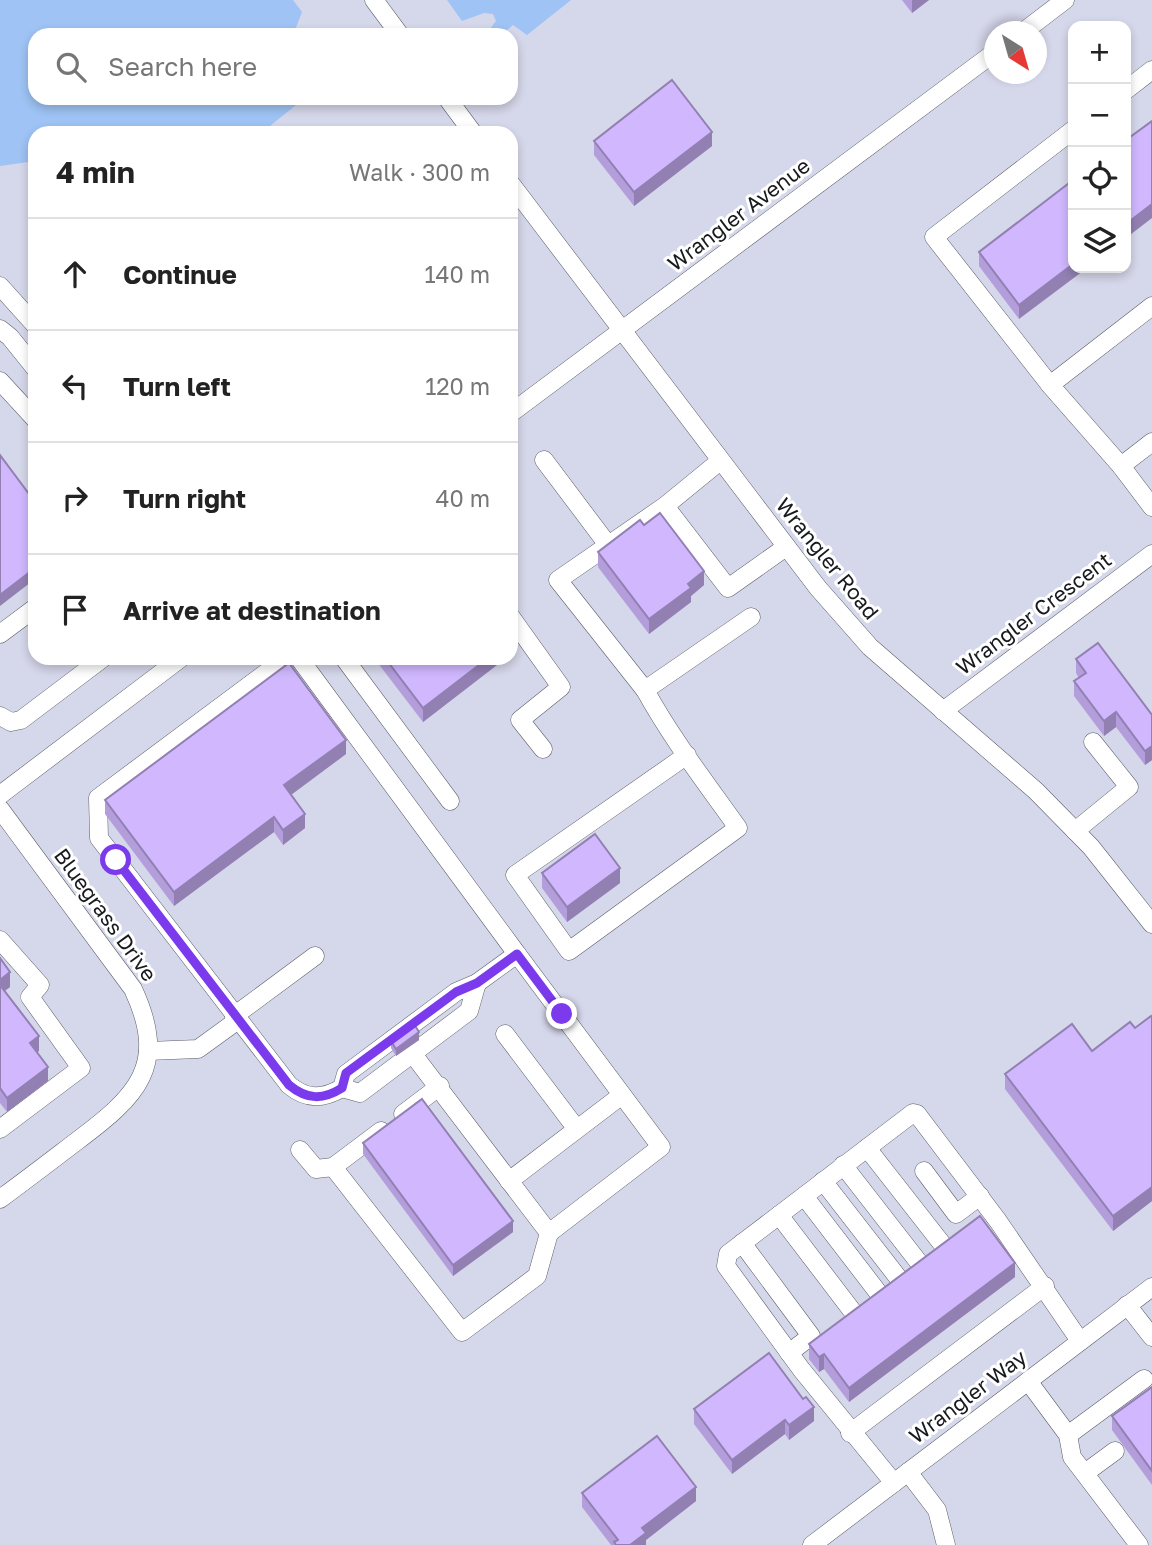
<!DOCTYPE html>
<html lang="en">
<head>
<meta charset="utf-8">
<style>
  :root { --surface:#fff; --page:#f6f6f6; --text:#222; --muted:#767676; --line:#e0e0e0 }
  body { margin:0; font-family:"Golos Text",sans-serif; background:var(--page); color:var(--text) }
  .controls { position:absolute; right:21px; top:21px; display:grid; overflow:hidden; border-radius:14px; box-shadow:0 4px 10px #0003 }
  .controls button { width:63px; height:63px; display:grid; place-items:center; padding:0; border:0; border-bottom:2px solid var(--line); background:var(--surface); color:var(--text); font:35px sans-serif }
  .compass { position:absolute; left:984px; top:21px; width:63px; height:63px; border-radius:50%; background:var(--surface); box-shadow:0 4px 10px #0003; rotate:143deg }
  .stop { position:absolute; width:21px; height:21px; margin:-16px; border:5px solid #7c3aed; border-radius:50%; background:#fff }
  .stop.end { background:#7c3aed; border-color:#fff; box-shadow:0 2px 7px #0008 }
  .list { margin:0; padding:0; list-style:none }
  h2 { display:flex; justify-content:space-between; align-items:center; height:91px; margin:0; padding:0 28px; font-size:30px }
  h2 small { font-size:23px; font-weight:400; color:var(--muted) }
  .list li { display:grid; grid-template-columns:46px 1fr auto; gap:21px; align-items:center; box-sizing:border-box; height:112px; padding:0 28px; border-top:2px solid var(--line) }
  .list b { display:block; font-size:26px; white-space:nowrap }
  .list em { font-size:23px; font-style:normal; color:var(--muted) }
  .icon { flex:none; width:38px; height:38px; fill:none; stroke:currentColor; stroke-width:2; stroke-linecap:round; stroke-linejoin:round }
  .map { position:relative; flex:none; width:1152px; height:1545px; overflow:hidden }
  .search { position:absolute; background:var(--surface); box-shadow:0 4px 10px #0003; left:28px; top:28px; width:490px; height:77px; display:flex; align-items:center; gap:18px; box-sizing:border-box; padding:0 24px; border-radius:21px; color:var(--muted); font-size:26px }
  .panel { position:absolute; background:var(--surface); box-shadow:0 4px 10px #0003; left:28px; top:126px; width:490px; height:539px; border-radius:21px }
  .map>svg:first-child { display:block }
</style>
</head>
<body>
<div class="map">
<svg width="1152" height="1545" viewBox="0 0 1152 1545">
  <rect width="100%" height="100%" fill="#e2e4ef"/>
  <path fill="#d5d7ea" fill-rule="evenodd" d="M0,0H1152V1545H0ZM1073,26H1126V268H1073ZM995,32H1036V74H995ZM35,35H511V98H35ZM35,133H511V658H35Z"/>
  <g fill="#9ec3f4">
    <path d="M0,0H293L302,12L293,35H35V98H305L261,133H35V161L0,166Z"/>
    <path d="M447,0H571L527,35L513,25L501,35L486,34L496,21L493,14L484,13L462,21Z"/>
  </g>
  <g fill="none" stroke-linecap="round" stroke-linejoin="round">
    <defs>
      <g id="minor">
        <path d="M374,0L400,35"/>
        <path d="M1023,32L1065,0"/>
        <path d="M1126,90L1152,70"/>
        <path d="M447,98L473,133"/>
        <path d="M1073,130L934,237L1050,385L1152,306"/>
        <path d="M511,184L818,588L870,647L1036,791L1091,847L1152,924"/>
        <path d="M0,286L35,325"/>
        <path d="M0,329L10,337L35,368"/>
        <path d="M0,381L35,419"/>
        <path d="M1050,385L1121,466"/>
        <path d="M511,413L995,52"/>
        <path d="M1152,442L1121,466L1152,507"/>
        <path d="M544,460L608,545"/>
        <path d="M720,461L665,506L728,588L786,547"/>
        <path d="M665,506L558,580L645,690L751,617"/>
        <path d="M511,617L561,687L520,720L543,749"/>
        <path d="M0,634L35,608"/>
        <path d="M286,658L98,798L99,838L289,1085C307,1100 323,1099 342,1088L346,1074L456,992L477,983L517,954L299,658"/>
        <path d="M344,658L450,801"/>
        <path d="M645,690C672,739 706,783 738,828L569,951L515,875L687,755"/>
        <path d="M943,711L1152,554"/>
        <path d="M0,716L11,722L21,720L103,658"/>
        <path d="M0,795L181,658"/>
        <path d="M0,809L133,989C169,1066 137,1096 77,1141C52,1160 26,1180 0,1199"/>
        <path d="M1075,831L1129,787L1093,742"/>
        <path d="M0,940L40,985L30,997L81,1068L0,1129"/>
        <path d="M517,954L661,1147L549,1233"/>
        <path d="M234,1016L315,956"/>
        <path d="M505,1034L576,1128"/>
        <path d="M148,1051L198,1049L238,1020"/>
        <path d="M342,1088L360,1093L469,1011L477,983"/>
        <path d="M403,1114L440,1086"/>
        <path d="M867,1148L946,1249"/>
        <path d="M300,1150L316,1169L333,1167L462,1332L537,1276L549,1233L412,1053"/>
        <path d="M843,1165L920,1264"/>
        <path d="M333,1167L381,1131"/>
        <path d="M924,1171L956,1214L980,1196"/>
        <path d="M509,1181L622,1095"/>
        <path d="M823,1181L903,1284"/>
        <path d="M804,1196L883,1299"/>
        <path d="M779,1215L856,1316"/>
        <path d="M742,1243L811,1336L789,1353"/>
        <path d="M1127,1305L1152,1337"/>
        <path d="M1028,1381L1068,1435L1072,1457L1139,1545"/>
        <path d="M850,1433L1045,1286"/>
        <path d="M1068,1435L1144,1379"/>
        <path d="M908,1472L937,1510L946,1545"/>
        <path d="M1085,1473L1115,1451"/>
        <path d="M894,1483L801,1369L726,1266L728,1254L913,1113L917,1114L998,1221L1080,1341"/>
        <path d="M812,1545L1152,1287"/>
      </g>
    </defs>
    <use href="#minor" stroke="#5c5e67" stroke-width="19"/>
    <use href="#minor" stroke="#fff" stroke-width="18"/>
  </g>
  <g fill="#b39dda">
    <path d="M902,0H929L912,13Z"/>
    <path d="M594,141L712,146L634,206L594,155Z"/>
    <path d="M1073,180L1019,319L979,266V252Z"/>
    <path d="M644,525L704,585L691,596V602L649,634L598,567V552Z"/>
    <path d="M374,658H506L423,722Z"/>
    <path d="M1076,659L1152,715V760L1145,765L1116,727L1104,736L1074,696V681L1079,678L1076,673Z"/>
    <path d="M346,754L291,795L305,828L283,845L274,832L174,906L105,814V800Z"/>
    <path d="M542,873L620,883L567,922L542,888Z"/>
    <path d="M0,958L10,987L5,991L39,1051L37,1052L48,1081L7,1112L0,1103Z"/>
    <path d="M1152,1018V1201L1113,1231L1005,1089V1074L1092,1051Z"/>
    <path d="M419,1040L396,1056L391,1048V1041Z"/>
    <path d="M363,1143L513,1232L453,1276L363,1154Z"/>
    <path d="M1015,1277L849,1402L824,1369L819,1372L809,1359V1344Z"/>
    <path d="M1152,1387V1485L1112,1430V1416Z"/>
    <path d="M694,1409L814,1421L789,1440L785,1434L732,1474L694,1424Z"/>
    <path d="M582,1493L696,1501L646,1540V1545H611L582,1507Z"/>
  </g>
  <g fill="#9280b2">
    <path d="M912,0H929L912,13Z"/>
    <path d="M712,132V146L634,206V192Z"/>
    <path d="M1152,204V218L1126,238V224Z"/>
    <path d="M1073,264V268H1087L1019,319V305Z"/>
    <path d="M35,568V579L0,606V595Z"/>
    <path d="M704,571V585L691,596V602L649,634V619L688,584Z"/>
    <path d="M488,658H506L423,722V708Z"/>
    <path d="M1116,712V727L1104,736V721Z"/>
    <path d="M346,740V754L284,800V785Z"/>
    <path d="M1152,746V760L1145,765V751Z"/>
    <path d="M305,814V828L283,845V830Z"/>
    <path d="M274,817V832L174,906V892Z"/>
    <path d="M620,868V883L567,922V907Z"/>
    <path d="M10,972V987L0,994V980Z"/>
    <path d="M419,1032V1040L396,1056V1049Z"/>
    <path d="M39,1036V1051L30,1057V1043Z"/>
    <path d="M48,1067V1081L7,1112V1098Z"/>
    <path d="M1152,1187V1201L1113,1231V1216Z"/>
    <path d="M513,1221V1232L453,1276V1265Z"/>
    <path d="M1015,1263V1277L849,1402V1388Z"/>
    <path d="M824,1354V1369L819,1372V1357Z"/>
    <path d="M814,1407V1421L789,1440V1425Z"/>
    <path d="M785,1420V1434L732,1474V1460Z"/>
    <path d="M696,1487V1501L646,1540V1545H630L642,1528Z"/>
  </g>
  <g fill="#d0b7fe" stroke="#9280b2" stroke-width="2">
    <path d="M672,80L712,132L634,192L594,141Z"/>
    <path d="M1152,121V204L1126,224V140Z"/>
    <path d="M1073,180V264L1019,305L979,252Z"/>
    <path d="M0,455L35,502V568L0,595Z"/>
    <path d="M660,513L704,571L688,584L691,588L649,619L598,552L640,520L644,525Z"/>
    <path d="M1098,643L1152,715V746L1145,751L1116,712L1104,721L1074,681L1086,673L1076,659Z"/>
    <path d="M385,658H488L423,708Z"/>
    <path d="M289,663L346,740L284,785L305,814L283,830L274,817L174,892L105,800Z"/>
    <path d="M595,834L620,868L567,907L542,873Z"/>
    <path d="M0,958L10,972L0,980Z"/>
    <path d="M0,985L39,1036L30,1043L48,1067L7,1098L0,1088Z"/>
    <path d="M1151,1016L1152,1018V1187L1113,1216L1005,1074L1072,1024L1092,1051L1130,1022L1135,1028Z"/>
    <path d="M414,1024L419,1032L396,1049L391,1041Z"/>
    <path d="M422,1099L513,1221L453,1265L363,1143Z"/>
    <path d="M980,1216L1015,1263L849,1388L824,1354L819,1357L809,1344Z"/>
    <path d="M769,1353L803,1399L806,1397L814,1407L789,1425L785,1420L732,1460L694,1409Z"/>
    <path d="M1152,1387V1471L1112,1416Z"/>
    <path d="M657,1436L696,1487L642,1528L646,1533L630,1545H616L614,1542L618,1540L582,1493Z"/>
  </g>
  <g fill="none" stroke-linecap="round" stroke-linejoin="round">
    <path stroke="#7c3aed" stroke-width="9" d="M116,860L289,1085C307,1100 323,1100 342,1088L346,1073L456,992L477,983L517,954L562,1014"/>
  </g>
  <g text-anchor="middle" stroke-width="6" stroke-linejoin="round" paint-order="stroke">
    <g font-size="21" fill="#18191d" stroke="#fff">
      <text transform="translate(739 215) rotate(-37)" y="7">Wrangler Avenue</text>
      <text transform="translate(827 559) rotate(51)" y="7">Wrangler Road</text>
      <text transform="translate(1034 614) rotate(-37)" y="7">Wrangler Crescent</text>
      <text transform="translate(105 915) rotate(54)" y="7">Bluegrass Drive</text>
      <text transform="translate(968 1397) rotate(-37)" y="7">Wrangler Way</text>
    </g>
  </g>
</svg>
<div class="controls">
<button>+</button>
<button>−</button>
<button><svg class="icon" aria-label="locate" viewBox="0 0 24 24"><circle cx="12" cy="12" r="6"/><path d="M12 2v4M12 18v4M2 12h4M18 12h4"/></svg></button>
<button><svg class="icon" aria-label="layers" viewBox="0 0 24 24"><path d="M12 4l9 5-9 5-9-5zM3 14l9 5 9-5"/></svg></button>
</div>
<svg class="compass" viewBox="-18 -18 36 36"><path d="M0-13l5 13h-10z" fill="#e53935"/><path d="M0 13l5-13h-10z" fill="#767676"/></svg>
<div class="stop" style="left:116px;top:860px"></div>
<div class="stop end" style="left:562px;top:1014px"></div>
<div class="search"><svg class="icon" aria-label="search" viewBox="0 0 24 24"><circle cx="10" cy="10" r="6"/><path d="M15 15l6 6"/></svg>Search here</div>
<section class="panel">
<h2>4 min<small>Walk · 300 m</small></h2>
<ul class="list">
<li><svg class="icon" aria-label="ahead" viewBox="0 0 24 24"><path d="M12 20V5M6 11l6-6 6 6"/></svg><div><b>Continue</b></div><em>140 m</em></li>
<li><svg class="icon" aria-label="left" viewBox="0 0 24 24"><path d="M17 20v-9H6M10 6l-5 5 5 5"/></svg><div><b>Turn left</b></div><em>120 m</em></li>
<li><svg class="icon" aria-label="right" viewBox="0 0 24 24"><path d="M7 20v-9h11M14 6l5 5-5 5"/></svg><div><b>Turn right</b></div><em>40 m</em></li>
<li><svg class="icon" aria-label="arrive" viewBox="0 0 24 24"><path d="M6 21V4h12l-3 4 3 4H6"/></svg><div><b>Arrive at destination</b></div></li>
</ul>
</section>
</div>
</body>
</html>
